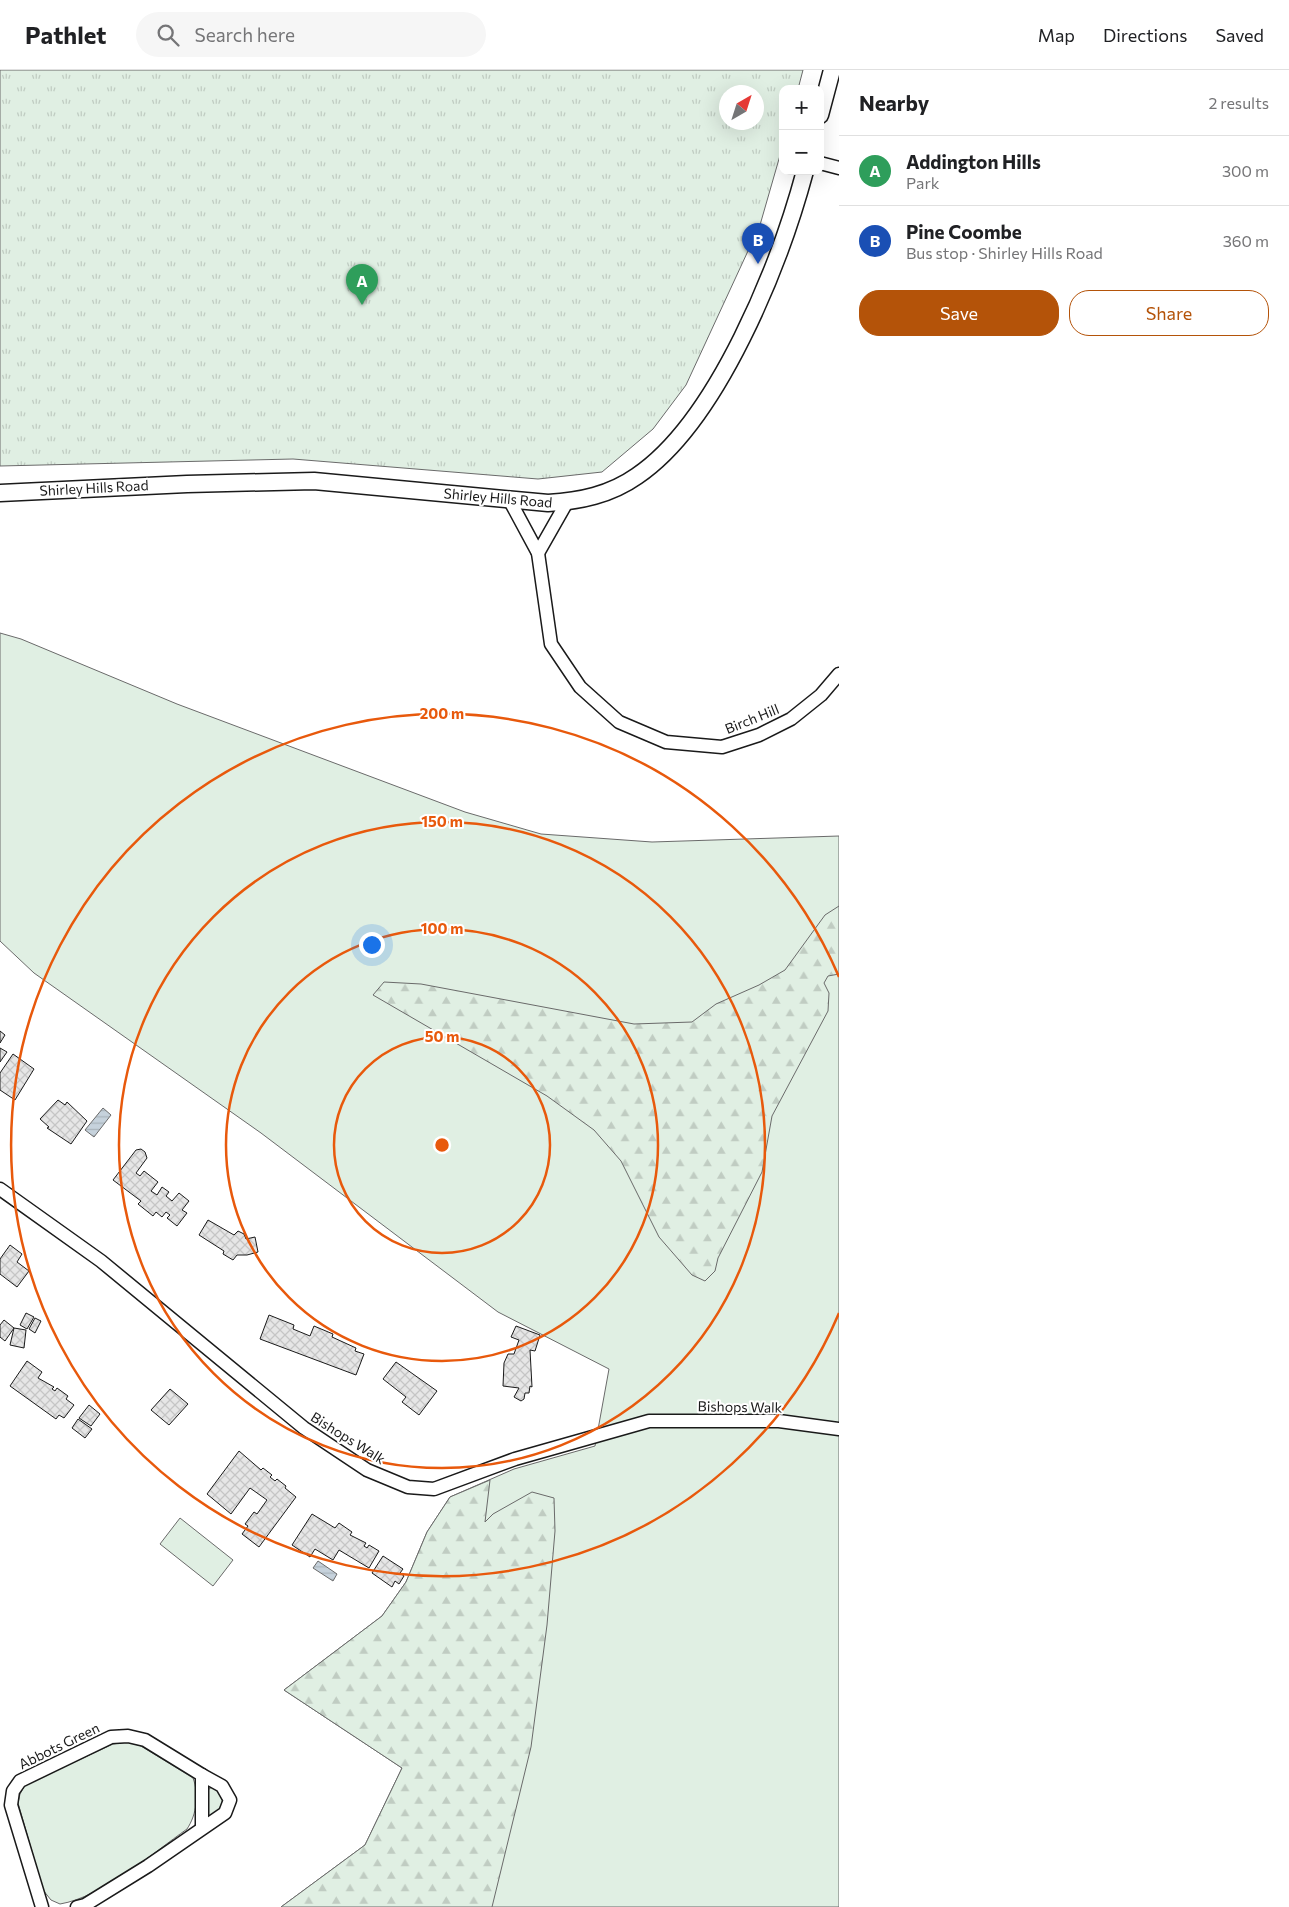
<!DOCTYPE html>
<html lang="en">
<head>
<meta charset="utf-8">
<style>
  :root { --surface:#fff; --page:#f6f6f6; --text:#202124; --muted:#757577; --line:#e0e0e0; --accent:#b45309 }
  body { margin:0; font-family:Commissioner,sans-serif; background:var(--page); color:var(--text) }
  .controls { position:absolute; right:15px; top:15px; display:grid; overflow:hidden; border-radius:10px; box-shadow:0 5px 20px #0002 }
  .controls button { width:45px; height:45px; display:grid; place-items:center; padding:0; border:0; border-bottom:1px solid var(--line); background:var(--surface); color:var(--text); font:25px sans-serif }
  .compass { position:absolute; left:719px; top:15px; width:45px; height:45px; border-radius:50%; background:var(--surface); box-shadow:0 5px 20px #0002; rotate:39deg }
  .you { position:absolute; left:371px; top:874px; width:18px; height:18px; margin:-12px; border:4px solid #fff; border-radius:50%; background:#1a73e8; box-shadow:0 0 0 8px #1a73e833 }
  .badge { display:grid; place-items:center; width:32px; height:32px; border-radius:50%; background:var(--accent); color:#fff; font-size:16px; font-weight:700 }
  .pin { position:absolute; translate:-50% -41px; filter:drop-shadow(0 1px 2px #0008) }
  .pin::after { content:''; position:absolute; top:26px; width:18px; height:15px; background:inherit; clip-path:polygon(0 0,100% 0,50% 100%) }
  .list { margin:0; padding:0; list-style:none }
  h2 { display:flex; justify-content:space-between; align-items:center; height:65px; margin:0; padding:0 20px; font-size:21px }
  h2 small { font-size:16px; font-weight:400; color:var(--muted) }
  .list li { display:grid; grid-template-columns:32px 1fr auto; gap:15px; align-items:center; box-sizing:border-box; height:70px; padding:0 20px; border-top:1px solid var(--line) }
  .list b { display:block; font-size:19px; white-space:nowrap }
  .list p { margin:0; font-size:16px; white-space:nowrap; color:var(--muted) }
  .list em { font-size:16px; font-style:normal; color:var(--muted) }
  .actions { display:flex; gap:10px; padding:15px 20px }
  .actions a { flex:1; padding:11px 0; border:1px solid var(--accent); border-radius:20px; text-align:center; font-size:18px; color:var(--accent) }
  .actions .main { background:var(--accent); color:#fff }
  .icon { flex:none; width:28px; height:28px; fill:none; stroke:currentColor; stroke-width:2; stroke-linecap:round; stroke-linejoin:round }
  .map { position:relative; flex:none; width:839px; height:1837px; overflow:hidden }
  header { display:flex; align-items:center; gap:30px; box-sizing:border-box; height:70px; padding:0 25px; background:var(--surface); border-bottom:1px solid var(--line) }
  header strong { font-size:24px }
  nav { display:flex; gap:28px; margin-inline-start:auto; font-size:18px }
  .search { width:350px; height:45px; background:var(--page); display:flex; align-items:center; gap:12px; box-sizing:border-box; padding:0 18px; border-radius:28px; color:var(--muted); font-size:19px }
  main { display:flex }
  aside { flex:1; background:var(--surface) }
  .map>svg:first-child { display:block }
</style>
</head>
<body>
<header>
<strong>Pathlet</strong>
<div class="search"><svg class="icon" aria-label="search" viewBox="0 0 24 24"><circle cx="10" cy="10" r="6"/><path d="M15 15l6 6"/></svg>Search here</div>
<nav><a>Map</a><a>Directions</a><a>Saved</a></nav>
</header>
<main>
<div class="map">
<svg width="839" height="1837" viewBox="0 0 839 1837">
  <defs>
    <pattern id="forest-firs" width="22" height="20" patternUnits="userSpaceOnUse" patternTransform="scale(1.25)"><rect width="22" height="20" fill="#e0efe3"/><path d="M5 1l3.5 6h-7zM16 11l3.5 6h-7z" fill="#c0ccc2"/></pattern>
    <pattern id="park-tufts" width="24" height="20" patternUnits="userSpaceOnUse" patternTransform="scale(1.25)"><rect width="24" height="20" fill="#e0efe3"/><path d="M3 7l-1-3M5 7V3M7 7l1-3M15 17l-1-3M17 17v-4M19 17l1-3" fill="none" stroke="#c0ccc2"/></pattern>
    <pattern id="water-rules" width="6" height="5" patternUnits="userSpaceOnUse" patternTransform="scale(1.25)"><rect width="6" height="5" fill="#c6d2dc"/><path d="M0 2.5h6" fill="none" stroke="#aab4bc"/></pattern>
    <pattern id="building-cross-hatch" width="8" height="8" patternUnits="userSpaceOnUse" patternTransform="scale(1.25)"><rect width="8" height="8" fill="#e6e6e6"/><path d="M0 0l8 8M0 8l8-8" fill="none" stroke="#c5c5c5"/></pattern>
  </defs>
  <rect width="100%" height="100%" fill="#fff"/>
  <g fill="#e0efe3" stroke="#6a6a6a">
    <path d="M0,563L21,569L177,634L465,742L541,764L652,772L839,766V1837H281L365,1775L402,1698L284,1620L382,1546L406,1512L427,1462L450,1427L514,1399L595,1376L609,1299L498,1242L261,1063L34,903L0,871Z"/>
    <path d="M180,1448L233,1490L213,1516L160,1474Z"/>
    <path d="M128,1672L141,1676L193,1708C199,1724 197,1744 187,1759C153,1783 102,1827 60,1834L51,1830L43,1820L18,1733L20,1724L25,1715L113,1674Z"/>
    <path d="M213,1716L222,1723C223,1735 222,1741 212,1747L208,1746V1720Z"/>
  </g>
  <g fill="url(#forest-firs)" stroke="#6a6a6a">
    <path d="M839,836V904L828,906L824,913L829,923L828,941L772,1046L762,1102L718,1188L715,1201L705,1211L692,1205L659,1167L621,1091L594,1060L547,1026L373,925L384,912L421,914L634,954L692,952L716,934L759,915L785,900L825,845Z"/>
    <path d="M490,1410L485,1452L493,1444L532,1422L554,1428L555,1461L547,1555L531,1677L492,1837H281L365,1775L402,1698L284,1620L382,1546L406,1512L427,1462L450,1427Z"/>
  </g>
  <path fill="url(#park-tufts)" stroke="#6a6a6a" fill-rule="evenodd" d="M0,0H803L798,19H783V75L760,155L686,315L653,359L602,402L538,409L293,389L0,396ZM726,22H756V52H726Z"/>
  <g fill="url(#water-rules)" stroke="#6a6a6a">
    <path d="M103,1038L111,1045L94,1067L85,1060Z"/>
    <path d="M318,1491L337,1504L333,1511L313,1498Z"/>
  </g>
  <g fill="url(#building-cross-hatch)" stroke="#1a1a1a">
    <path d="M0,961L5,965L0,973Z"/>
    <path d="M0,978L7,982L0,992Z"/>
    <path d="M13,984L34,999L15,1030L0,1020V1003Z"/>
    <path d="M58,1030L65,1035L67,1032L87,1051L71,1074L47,1058L49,1057L40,1049Z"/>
    <path d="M141,1079L145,1082L147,1088L136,1103L140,1106L144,1101L158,1112L151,1121L157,1125L162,1117L169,1122L166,1126L172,1131L179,1123L189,1131L182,1140L187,1143L177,1156L167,1148L170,1145L166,1142L162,1147L156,1142L153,1146L138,1134L141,1131L113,1110L136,1080Z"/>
    <path d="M208,1150L234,1165L238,1161L244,1164L246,1169L255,1167L258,1182L247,1185H237L233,1190L223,1184L224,1181L199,1165Z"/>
    <path d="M10,1175L22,1184L17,1192L29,1201L17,1217L0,1204V1189Z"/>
    <path d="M26,1243L34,1247L27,1259L20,1255Z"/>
    <path d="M269,1245L294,1255L293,1259L310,1266L314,1256L333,1264L332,1267L356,1278L355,1281L364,1284L356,1305L260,1269Z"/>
    <path d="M35,1248L41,1251L35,1263L29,1259Z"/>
    <path d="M4,1250L14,1258L5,1271L0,1267V1255Z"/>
    <path d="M516,1256L540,1265L535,1281L530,1280L532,1317L530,1316L529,1323H525L524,1329L521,1331L514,1327L519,1318L503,1316L504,1293L508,1284H514L519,1270L511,1267Z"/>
    <path d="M14,1258L26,1260L24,1278L10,1275Z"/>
    <path d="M27,1291L42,1302L38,1308L54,1317L52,1319L55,1321L57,1318L68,1326L66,1329L74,1335L64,1348L59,1345L56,1349L10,1316Z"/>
    <path d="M396,1292L437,1321L419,1345L402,1332L406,1327L383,1309Z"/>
    <path d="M170,1319L188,1334L169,1355L151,1340Z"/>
    <path d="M89,1335L100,1344L91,1356L79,1348Z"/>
    <path d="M78,1349L92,1359L85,1368L72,1358Z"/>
    <path d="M239,1381L261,1400L263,1398L272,1405L270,1407L275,1411L277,1409L286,1416L285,1418L296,1427L259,1477L242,1464L248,1456L245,1454L254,1442L257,1444L267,1430L250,1418L231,1444L207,1424Z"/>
    <path d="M312,1444L335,1458L339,1453L352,1462L350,1465L366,1473L364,1476L367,1478L369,1475L379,1481L369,1498L339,1480L333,1490L315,1479L310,1487L292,1475Z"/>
    <path d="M383,1486L403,1499L400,1503L404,1506L399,1514L395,1511L392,1517L372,1503Z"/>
  </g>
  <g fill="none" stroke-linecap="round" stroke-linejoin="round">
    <defs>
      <g id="minor">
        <path d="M820,93L839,98"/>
        <path d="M510,431L538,483L551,574L580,617L619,652L666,672L722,677L759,665L791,649L821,625L839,604"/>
        <path d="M538,483L567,432"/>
        <path d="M0,1119L101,1191L304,1358L367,1400L408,1417L434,1419L515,1389L649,1351H779L839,1359"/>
        <path d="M42,1837L11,1735L13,1721L20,1711L111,1667L128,1666L145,1670L202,1705V1758"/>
        <path d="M77,1837L85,1835L148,1796L225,1743L230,1730L222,1716L202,1705"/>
      </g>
      <g id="tertiary">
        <path d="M820,45L832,0"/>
        <path d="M0,423L187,414L314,411L548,433C580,431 610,425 637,406C718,351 780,194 805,101"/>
      </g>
    </defs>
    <use href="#minor" stroke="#1a1a1a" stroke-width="15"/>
    <use href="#tertiary" stroke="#1a1a1a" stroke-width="19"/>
    <use href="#minor" stroke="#fff" stroke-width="12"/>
    <use href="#tertiary" stroke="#fff" stroke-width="16"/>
  </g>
  <g fill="none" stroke="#e8590c" stroke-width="2.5">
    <circle cx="442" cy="1075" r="108"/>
    <circle cx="442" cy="1075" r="216"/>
    <circle cx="442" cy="1075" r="323"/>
    <path d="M839 1243A431 431 0 1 1 839 907"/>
  </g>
  <g text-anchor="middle" stroke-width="4" stroke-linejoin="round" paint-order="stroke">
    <g font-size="14" fill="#1a1a1a" stroke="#fff">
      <text transform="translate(94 418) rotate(-3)" y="5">Shirley Hills Road</text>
      <text transform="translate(498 428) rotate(5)" y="5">Shirley Hills Road</text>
      <text transform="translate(752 649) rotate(-22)" y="5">Birch Hill</text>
      <text transform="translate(740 1337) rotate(1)" y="5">Bishops Walk</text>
      <text transform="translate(348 1368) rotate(32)" y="5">Bishops Walk</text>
      <text transform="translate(59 1676) rotate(-26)" y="5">Abbots Green</text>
    </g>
  </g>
  <circle cx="442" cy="1075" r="8" fill="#e8590c" stroke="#fff" stroke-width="2.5"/>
  <g font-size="15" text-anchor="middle" font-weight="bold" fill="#e8590c" stroke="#fff" stroke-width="4" stroke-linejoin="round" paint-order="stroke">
    <text x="442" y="649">200 m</text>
    <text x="442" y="757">150 m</text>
    <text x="442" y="864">100 m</text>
    <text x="442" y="972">50 m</text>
  </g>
</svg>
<div class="controls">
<button>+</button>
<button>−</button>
</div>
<svg class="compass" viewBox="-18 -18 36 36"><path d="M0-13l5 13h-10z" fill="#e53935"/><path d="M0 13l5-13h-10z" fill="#757577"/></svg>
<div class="you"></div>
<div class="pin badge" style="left:362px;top:235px;background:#2e9e5b">A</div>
<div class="pin badge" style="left:758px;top:194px;background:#1a4fb4">B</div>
</div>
<aside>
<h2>Nearby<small>2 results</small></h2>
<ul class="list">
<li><span class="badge" style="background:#2e9e5b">A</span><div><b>Addington Hills</b><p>Park</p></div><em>300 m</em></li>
<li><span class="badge" style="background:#1a4fb4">B</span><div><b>Pine Coombe</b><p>Bus stop · Shirley Hills Road</p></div><em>360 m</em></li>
</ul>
<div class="actions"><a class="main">Save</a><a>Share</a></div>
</aside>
</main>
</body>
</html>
